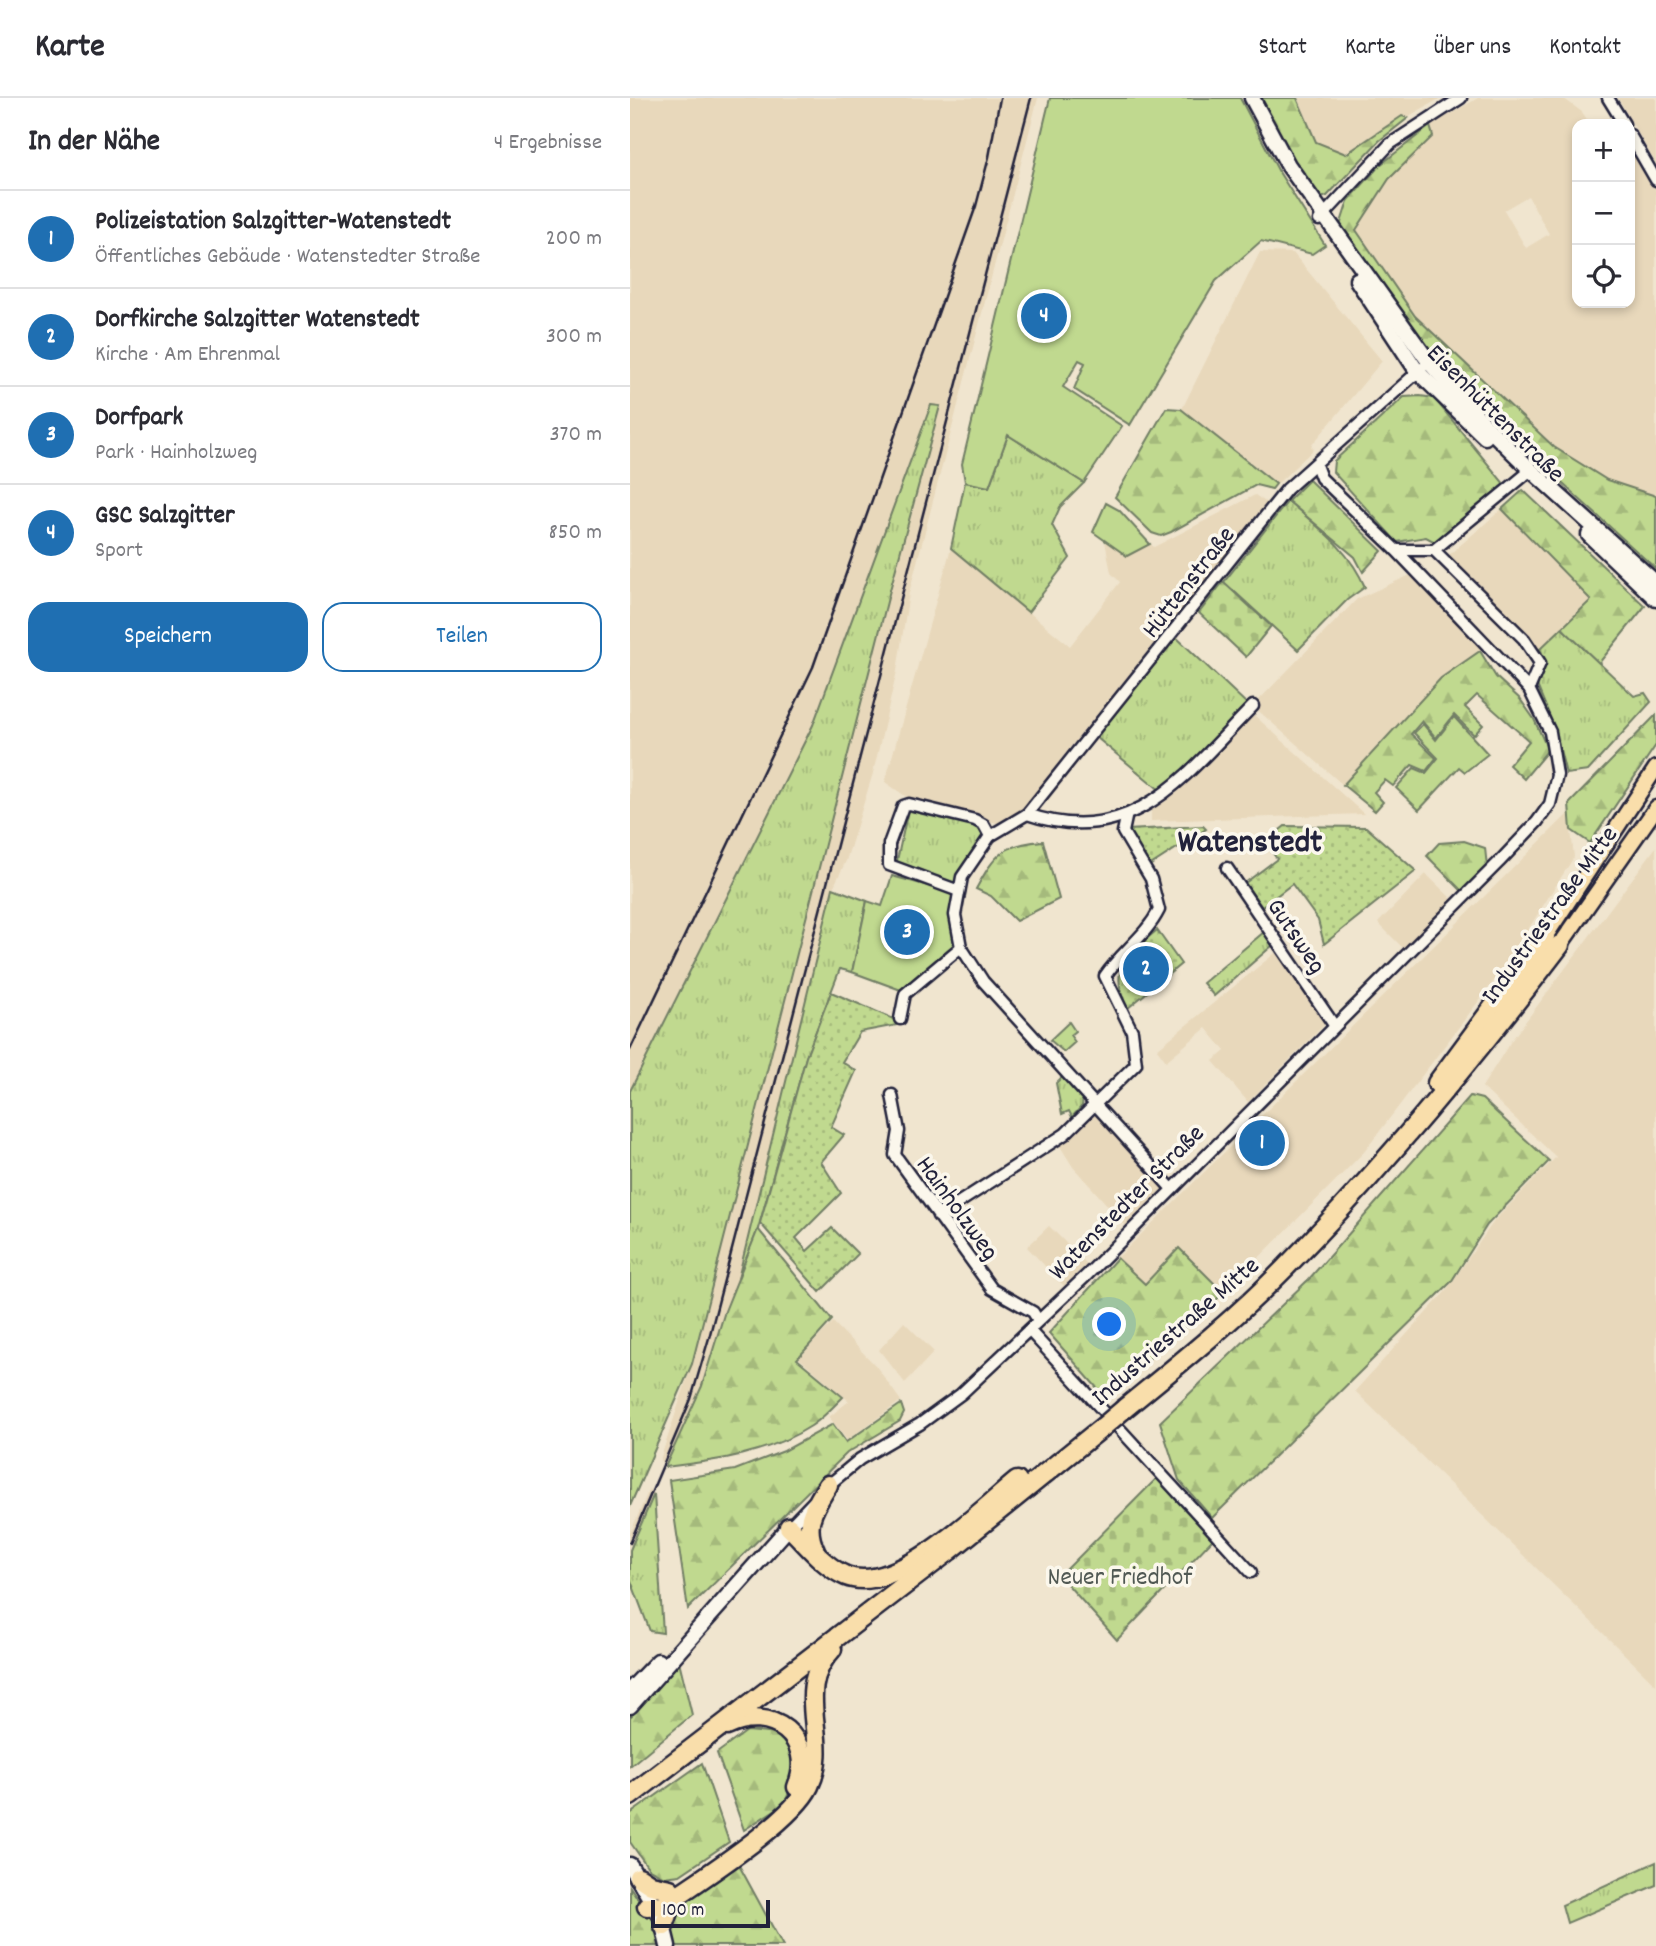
<!DOCTYPE html>
<html lang="de">
<head>
<meta charset="utf-8">
<style>
  :root { --surface:#fff; --page:#f2f2f3; --text:#2b2b33; --muted:#7c7c81; --line:#e1e1e2; --accent:#1f6fb2 }
  body { margin:0; font-family:Dekko,sans-serif; background:var(--page); color:var(--text) }
  .controls { position:absolute; right:21px; top:21px; display:grid; overflow:hidden; border-radius:14px; box-shadow:0 4px 10px #0003 }
  .controls button { width:63px; height:63px; display:grid; place-items:center; padding:0; border:0; border-bottom:2px solid var(--line); background:var(--surface); color:var(--text); font:35px sans-serif }
  .scale { position:absolute; left:21px; bottom:18px; width:119px; box-sizing:border-box; padding-left:7px; border:4px solid #22223b; border-top:0; font-size:19px; line-height:24px; white-space:nowrap; color:#22223b; -webkit-text-stroke:5px #fbf7ec; paint-order:stroke }
  .you { position:absolute; left:480px; top:1227px; width:24px; height:24px; margin:-18px; border:5px solid #fff; border-radius:50%; background:#1a73e8; box-shadow:0 0 0 10px #1a73e833 }
  .badge { display:grid; place-items:center; width:46px; height:46px; border-radius:50%; background:var(--accent); color:#fff; font-size:23px; font-weight:700 }
  .pin { position:absolute; translate:-50% -50%; border:4px solid #fff; box-shadow:0 2px 7px #0006 }
  .list { margin:0; padding:0; list-style:none }
  h2 { display:flex; justify-content:space-between; align-items:center; height:91px; margin:0; padding:0 28px; font-size:30px }
  h2 small { font-size:23px; font-weight:400; color:var(--muted) }
  .list li { display:grid; grid-template-columns:46px 1fr auto; gap:21px; align-items:center; box-sizing:border-box; height:98px; padding:0 28px; border-top:2px solid var(--line) }
  .list b { display:block; font-size:26px; white-space:nowrap }
  .list p { margin:0; font-size:23px; white-space:nowrap; color:var(--muted) }
  .list em { font-size:23px; font-style:normal; color:var(--muted) }
  .actions { display:flex; gap:14px; padding:21px 28px }
  .actions a { flex:1; padding:16px 0; border:2px solid var(--accent); border-radius:21px; text-align:center; font-size:24px; color:var(--accent) }
  .actions .main { background:var(--accent); color:#fff }
  .icon { flex:none; width:38px; height:38px; fill:none; stroke:currentColor; stroke-width:2; stroke-linecap:round; stroke-linejoin:round }
  .map { position:relative; flex:none; width:1026px; height:1848px; overflow:hidden }
  header { display:flex; align-items:center; gap:42px; box-sizing:border-box; height:98px; padding:0 35px; background:var(--surface); border-bottom:2px solid var(--line) }
  header strong { font-size:33px }
  nav { display:flex; gap:38px; margin-inline-start:auto; font-size:24px }
  main { display:flex }
  aside { flex:1; background:var(--surface) }
  .map>svg:first-child { display:block }
</style>
</head>
<body>
<header>
<strong>Karte</strong>
<nav><a>Start</a><a>Karte</a><a>Über uns</a><a>Kontakt</a></nav>
</header>
<main>
<aside>
<h2>In der Nähe<small>4 Ergebnisse</small></h2>
<ul class="list">
<li><span class="badge">1</span><div><b>Polizeistation Salzgitter-Watenstedt</b><p>Öffentliches Gebäude · Watenstedter Straße</p></div><em>200 m</em></li>
<li><span class="badge">2</span><div><b>Dorfkirche Salzgitter Watenstedt</b><p>Kirche · Am Ehrenmal</p></div><em>300 m</em></li>
<li><span class="badge">3</span><div><b>Dorfpark</b><p>Park · Hainholzweg</p></div><em>370 m</em></li>
<li><span class="badge">4</span><div><b>GSC Salzgitter</b><p>Sport</p></div><em>850 m</em></li>
</ul>
<div class="actions"><a class="main">Speichern</a><a>Teilen</a></div>
</aside>
<div class="map">
<svg width="1026" height="1848" viewBox="0 0 1026 1848">
  <defs>
    <pattern id="grass-tufts" width="24" height="20" patternUnits="userSpaceOnUse" patternTransform="scale(1.75)"><rect width="24" height="20" fill="#c0d98f"/><path d="M3 7l-1-3M5 7V3M7 7l1-3M15 17l-1-3M17 17v-4M19 17l1-3" fill="none" stroke="#a5ba7c"/></pattern>
    <pattern id="forest-firs" width="22" height="20" patternUnits="userSpaceOnUse" patternTransform="scale(1.75)"><rect width="22" height="20" fill="#c0d98f"/><path d="M5 1l3.5 6h-7zM16 11l3.5 6h-7z" fill="#a5ba7c"/></pattern>
    <pattern id="cemetery-stones" width="16" height="16" patternUnits="userSpaceOnUse" patternTransform="scale(1.75)"><rect width="16" height="16" fill="#c0d98f"/><path d="M2 7V4a2 2 0 0 1 4 0v3zM10 15v-3a2 2 0 0 1 4 0v3z" fill="#a5ba7c"/></pattern>
    <pattern id="garden-dots" width="8" height="8" patternUnits="userSpaceOnUse" patternTransform="scale(1.75)"><rect width="8" height="8" fill="#c0d98f"/><path d="M2 2h.1M6 6h.1" fill="none" stroke="#a5ba7c" stroke-width="1.8" stroke-linecap="round"/></pattern>
  </defs>
  <rect width="100%" height="100%" fill="#f0e5cf"/>
  <filter id="ink" filterUnits="userSpaceOnUse"><feTurbulence type="fractalNoise" baseFrequency=".0143" numOctaves="2"/><feDisplacementMap in="SourceGraphic" scale="14" xChannelSelector="R" yChannelSelector="G"/><feConvolveMatrix kernelMatrix="1 2 1 2 8 2 1 2 1" color-interpolation-filters="sRGB"/></filter>
  <g filter="url(#ink)">
    <g fill="#e8d8bb" fill-rule="evenodd">
      <path d="M0,0H408L279,495L267,573L243,675L216,763L203,790L108,1181L72,1288L35,1369L30,1362L62,1266L260,492L310,309L301,307L179,638L0,993Z"/>
      <path d="M667,0H811L779,18L723,66L686,44Z"/>
      <path d="M848,0H933L952,14L960,26H947V205H1000V47L1026,92V398L977,382L924,349L785,218L726,132L759,81L803,39L800,28ZM898,98L919,136L896,150L874,112Z"/>
      <path d="M988,0H1026V66Z"/>
      <path d="M630,154L663,155L752,263L681,348L684,351L647,386L552,311Z"/>
      <path d="M625,397L637,405L431,661L393,716L373,726L358,723L281,702L255,684L321,450L440,548L490,484L481,475L475,443L497,458L520,446L524,449Z"/>
      <path d="M872,411L961,502L910,551L819,457Z"/>
      <path d="M787,474L854,545L850,553L811,580L713,687L623,608L727,501Z"/>
      <path d="M624,617L734,716L521,723V712L536,703Z"/>
      <path d="M939,715L944,759L873,871L734,1054L594,1195L549,1151L515,1186L487,1160Z"/>
      <path d="M1026,749V1587L725,1293L816,1193L864,1123L926,1059L852,989L881,943Z"/>
      <path d="M796,776L824,803L776,853L748,825Z"/>
      <path d="M649,852L696,925L618,1004L583,963L595,953L576,930L536,963L527,951Z"/>
      <path d="M465,1010L535,1092L498,1130L443,1069L428,1045Z"/>
      <path d="M419,1128L457,1166L434,1188L397,1149Z"/>
      <path d="M203,1224L246,1268L271,1303L217,1342L199,1319L219,1303L169,1260Z"/>
      <path d="M274,1224L304,1254L275,1285L249,1252Z"/>
      <path d="M19,1391L24,1396L0,1452V1436Z"/>
    </g>
    <g fill="url(#grass-tufts)" stroke="#717e65" stroke-width="2">
      <path d="M301,307L310,308L260,492L62,1266L0,1408V993L183,627Z"/>
      <path d="M378,337L454,385L430,409L422,427L440,460L398,514L321,450L335,384L359,389Z"/>
      <path d="M658,403C689,430 719,451 735,489L717,502L668,552L594,484Z"/>
      <path d="M932,530L1004,598L1015,595L1021,604L958,673L936,676L925,631L906,585L914,559L910,551Z"/>
      <path d="M546,539L617,606L532,694L466,639Z"/>
      <path d="M278,712L352,729L357,737L327,786L266,767Z"/>
      <path d="M203,790L237,803L222,874L210,871L176,959L128,1131L108,1181Z"/>
      <path d="M634,834L643,847L584,898L573,885Z"/>
      <path d="M434,977L453,1000L452,1008L442,1019L439,1013L432,1016L426,985Z"/>
      <path d="M24,1396L33,1535L20,1533L0,1480V1452Z"/>
      <path d="M1026,1764V1787L937,1825L932,1807Z"/>
    </g>
    <g fill="url(#forest-firs)" stroke="#717e65" stroke-width="2">
      <path d="M630,0H667L686,44L716,56L772,18L778,20L749,43L697,98L687,101L641,24Z"/>
      <path d="M800,28L803,38L759,81L726,132L785,218L924,349L977,382L1026,398V471L842,303L784,238L708,134L718,103L750,67Z"/>
      <path d="M790,298L804,300L880,393L811,447L796,439L767,444L703,374L704,363L774,299Z"/>
      <path d="M536,310L551,311L646,386L642,391L626,387L541,434L531,438L522,435L485,399Z"/>
      <path d="M679,382L752,453L733,474L725,459L658,403Z"/>
      <path d="M893,392L1015,508L969,565L932,530L961,502L872,411Z"/>
      <path d="M850,553L866,579L890,601L904,621L918,652L894,681L879,667L899,643L847,597L835,609L853,627L844,637L824,617L806,640L792,623L781,636L806,660L796,673L782,667L763,688L755,682L744,694L753,704L745,713L713,687L811,580Z"/>
      <path d="M1026,617V647L960,745L941,732L939,706Z"/>
      <path d="M413,743L429,801L386,823L361,798L346,791C365,756 373,746 413,743Z"/>
      <path d="M834,743L855,750L857,769L832,793L797,758L809,745Z"/>
      <path d="M840,998L852,1001L919,1063L857,1127L821,1184L582,1420L549,1382L530,1324L679,1181Z"/>
      <path d="M128,1131L202,1222L167,1261L213,1299C203,1309 192,1321 181,1328C138,1356 85,1363 35,1369L72,1288L95,1213Z"/>
      <path d="M549,1150L594,1195L475,1299L419,1235L487,1160L515,1186Z"/>
      <path d="M271,1306L274,1315L270,1323L217,1355L58,1511L39,1382L105,1372L154,1353L203,1326L216,1344Z"/>
      <path d="M49,1563L62,1617L0,1668V1619Z"/>
      <path d="M117,1633L149,1636L165,1657L164,1684L154,1706L114,1732L87,1655Z"/>
      <path d="M72,1665L99,1744L50,1777L34,1779L19,1771L0,1744V1716Z"/>
      <path d="M105,1760L153,1848H0V1789L15,1811Z"/>
    </g>
    <g fill="url(#cemetery-stones)" stroke="#717e65" stroke-width="2">
      <path d="M593,484L641,528L616,559L569,515Z"/>
      <path d="M528,1379L583,1441L487,1542L430,1478Z"/>
    </g>
    <g fill="#c0d98f" stroke="#717e65" stroke-width="2">
      <path d="M420,0H610L649,74L695,147L682,156L631,143L586,183L500,327L444,291L455,265L449,262L433,289L492,328L454,385L378,337L359,389L335,384L332,366Z"/>
      <path d="M476,405L489,412L520,446L497,458L463,434Z"/>
      <path d="M824,619L858,656L835,674L829,669L789,712L766,690L784,670L796,675L808,660L784,635L793,626L806,642Z"/>
      <path d="M262,778L324,795L325,849L271,892L222,874L237,803L252,808Z"/>
      <path d="M439,924L445,933L440,937L445,944L434,954L420,942Z"/>
    </g>
    <g fill="url(#garden-dots)" stroke="#717e65" stroke-width="2">
      <path d="M573,728L576,731L516,770L498,738V732Z"/>
      <path d="M655,728L736,729L786,773L694,846L688,822L662,786L632,809L615,785L647,761L635,744Z"/>
      <path d="M527,832L551,866L497,911C478,868 496,859 527,832Z"/>
      <path d="M201,894L266,922L267,927L230,934L212,964L226,973L201,1029L214,1037L191,1064L211,1095L166,1140L177,1153L202,1130L228,1156L190,1194L130,1125L176,959Z"/>
    </g>
    <g fill="none" stroke-linecap="round" stroke-linejoin="round">
      <defs>
        <g id="street">
          <path d="M978,0L994,26"/>
          <path d="M1000,37L1026,82"/>
          <path d="M689,122L760,46L831,0"/>
          <path d="M766,452H804L901,372"/>
          <path d="M804,452L894,541L910,565L899,591"/>
          <path d="M397,716C504,753 557,675 623,608"/>
          <path d="M597,770L704,927"/>
          <path d="M329,793L259,767V746L273,708L279,706L345,722L354,727L360,738"/>
          <path d="M270,921L275,896L331,849"/>
          <path d="M262,997L269,1033L265,1057L362,1191L403,1214L408,1222"/>
          <path d="M542,1091L353,883L331,849L325,817L332,779L360,738L397,716L657,391L792,270"/>
          <path d="M308,1118L435,1036L506,966L502,933L475,878C491,854 516,838 529,812L521,781L493,734L496,720"/>
          <path d="M399,1232L621,1474"/>
          <path d="M195,1390L230,1361L290,1326L331,1296L458,1176L869,764L907,724L920,706L927,677L920,634L899,591L766,452L691,380L686,367"/>
          <path d="M159,1429L183,1404"/>
        </g>
        <g id="secondary">
          <path d="M622,0L658,67L799,264L856,328L901,372L1026,485"/>
          <path d="M727,182L787,273L855,339"/>
          <path d="M959,437L1026,501"/>
          <path d="M0,1592L28,1563"/>
          <path d="M0,1608L159,1429"/>
          <path d="M0,1767L31,1819L38,1848"/>
        </g>
        <g id="primary">
          <path d="M915,839L1026,670"/>
          <path d="M930,847L1026,710"/>
        </g>
        <g id="highway">
          <path d="M807,985L915,839"/>
          <path d="M494,1311C549,1266 604,1222 654,1171C754,1069 844,960 930,847"/>
          <path d="M159,1429C176,1445 194,1469 216,1478C266,1498 350,1413 387,1383"/>
          <path d="M185,1453C172,1426 184,1410 198,1387"/>
          <path d="M97,1628C141,1606 187,1640 167,1689"/>
          <path d="M0,1698L319,1453L474,1328"/>
          <path d="M9,1779L21,1787L40,1791"/>
          <path d="M17,1808L33,1807L44,1800C77,1777 163,1722 179,1688C202,1641 161,1594 202,1551"/>
          <path d="M34,1828L44,1800"/>
        </g>
      </defs>
      <use href="#street" stroke="#22223b" stroke-width="15"/>
      <use href="#secondary" stroke="#22223b" stroke-width="19"/>
      <use href="#primary" stroke="#22223b" stroke-width="19"/>
      <use href="#highway" stroke="#22223b" stroke-width="23"/>
      <use href="#street" stroke="#fbf7ec" stroke-width="10"/>
      <use href="#secondary" stroke="#fbf7ec" stroke-width="14"/>
      <use href="#primary" stroke="#f9deab" stroke-width="14"/>
      <use href="#highway" stroke="#f9deab" stroke-width="18"/>
      <g stroke="#22223b" stroke-width="2.5">
        <path d="M0,952L183,569L346,108L359,59L370,0"/>
        <path d="M0,1445L61,1301L79,1240L401,0"/>
      </g>
      <defs>
        <path id="highway-bridge" d="M474,1328L494,1311"/>
      </defs>
      <use href="#highway-bridge" stroke="#22223b" stroke-width="23" stroke-linecap="butt"/>
      <use href="#highway-bridge" stroke="#f9deab" stroke-width="18"/>
    </g>
  </g>
  <g text-anchor="middle" stroke-width="7" stroke-linejoin="round" paint-order="stroke">
    <g font-size="26" fill="#22223b" stroke="#fbf7ec">
      <text transform="translate(867 314) rotate(45)" y="9">Eisenhüttenstraße</text>
      <text transform="translate(557 483) rotate(-52)" y="9">Hüttenstraße</text>
      <text transform="translate(918 816) rotate(-54)" y="9">Industriestraße Mitte</text>
      <text transform="translate(668 837) rotate(56)" y="9">Gutsweg</text>
      <text transform="translate(495 1103) rotate(-45)" y="9">Watenstedter Straße</text>
      <text transform="translate(329 1109) rotate(54)" y="9">Hainholzweg</text>
      <text transform="translate(544 1232) rotate(-41)" y="9">Industriestraße Mitte</text>
    </g>
    <g font-size="26" fill="#515954" stroke="#fbf7ec">
      <text x="490" y="1486">Neuer Friedhof</text>
    </g>
    <g font-size="33" font-weight="bold" fill="#22223b" stroke="#fbf7ec">
      <text x="620" y="753">Watenstedt</text>
    </g>
  </g>
</svg>
<div class="controls">
<button>+</button>
<button>−</button>
<button><svg class="icon" aria-label="locate" viewBox="0 0 24 24"><circle cx="12" cy="12" r="6"/><path d="M12 2v4M12 18v4M2 12h4M18 12h4"/></svg></button>
</div>
<div class="scale">100 m</div>
<div class="you"></div>
<div class="pin badge" style="left:632px;top:1045px">1</div>
<div class="pin badge" style="left:516px;top:871px">2</div>
<div class="pin badge" style="left:277px;top:834px">3</div>
<div class="pin badge" style="left:414px;top:218px">4</div>
</div>
</main>
</body>
</html>
